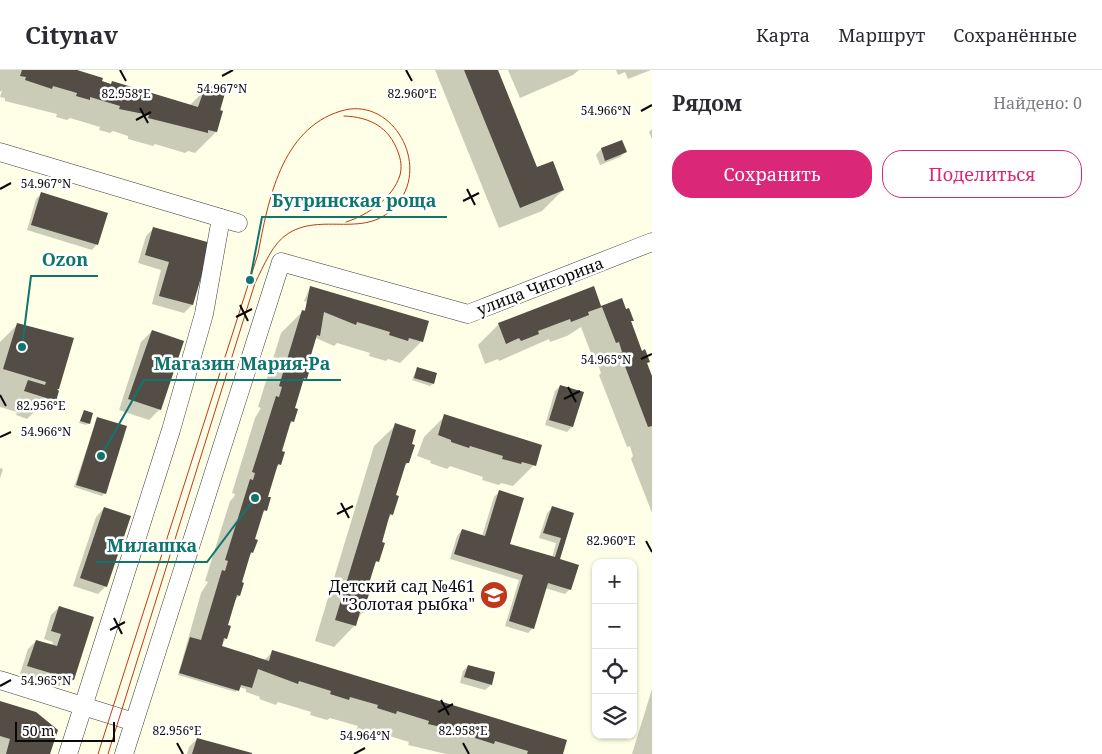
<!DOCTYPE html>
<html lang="ru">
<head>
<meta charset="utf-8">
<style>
  :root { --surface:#fff; --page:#f7f7f7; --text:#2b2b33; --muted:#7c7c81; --line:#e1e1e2; --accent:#db2777 }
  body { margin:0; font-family:"Noto Serif",serif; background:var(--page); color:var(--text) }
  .controls { position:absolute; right:15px; bottom:15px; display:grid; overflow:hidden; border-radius:10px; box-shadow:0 1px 4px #0004 }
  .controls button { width:45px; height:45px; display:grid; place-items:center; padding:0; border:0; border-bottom:1px solid var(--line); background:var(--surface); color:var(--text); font:25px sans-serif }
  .scale { position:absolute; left:15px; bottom:12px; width:100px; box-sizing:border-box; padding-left:5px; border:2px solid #090909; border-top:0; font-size:14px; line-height:18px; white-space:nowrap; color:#090909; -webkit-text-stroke:4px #fff; paint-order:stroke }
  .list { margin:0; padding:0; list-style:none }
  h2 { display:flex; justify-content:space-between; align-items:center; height:65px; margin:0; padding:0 20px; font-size:21px }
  h2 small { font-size:16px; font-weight:400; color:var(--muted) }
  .actions { display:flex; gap:10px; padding:15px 20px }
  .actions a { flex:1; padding:11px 0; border:1px solid var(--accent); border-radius:20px; text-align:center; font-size:18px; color:var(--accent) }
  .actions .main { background:var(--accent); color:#fff }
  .icon { flex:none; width:28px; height:28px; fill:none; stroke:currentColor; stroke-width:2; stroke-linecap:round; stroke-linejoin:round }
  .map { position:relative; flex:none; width:652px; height:684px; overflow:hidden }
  header { display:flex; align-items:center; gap:30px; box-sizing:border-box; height:70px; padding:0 25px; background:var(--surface); border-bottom:1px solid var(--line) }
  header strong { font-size:24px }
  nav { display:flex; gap:28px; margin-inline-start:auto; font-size:18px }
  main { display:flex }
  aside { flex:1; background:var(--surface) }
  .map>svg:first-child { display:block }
</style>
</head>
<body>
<header>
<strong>Citynav</strong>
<nav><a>Карта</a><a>Маршрут</a><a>Сохранённые</a></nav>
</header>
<main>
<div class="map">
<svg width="652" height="684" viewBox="0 0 652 684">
  <rect width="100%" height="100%" fill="#feffe6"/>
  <g fill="#0003">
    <path d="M0,0H73L100,11L110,15L113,12L190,35L209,16L225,21L216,62L195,83L188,81L185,83L155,74L153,76L128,69V66L113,61L110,63L99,60L100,57L70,48L67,50L56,47L57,44L5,31V28L0,27L2,20L0,22Z"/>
    <path d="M435,0H496L536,99L563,120L542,141L499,158Z"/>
    <path d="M508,0H579L573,5L520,28Z"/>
    <path d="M616,0H651L628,9L625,2L618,5Z"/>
    <path d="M652,59V69L649,62Z"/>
    <path d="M621,71L625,82L620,87L600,95L596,85L601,79Z"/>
    <path d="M41,124L97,174L92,180L27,160L36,129Z"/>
    <path d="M154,158L192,235L184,243L152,234L161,200L138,193L146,166Z"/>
    <path d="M310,217L422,271L400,293L388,289L386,291L369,286L370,283L337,273L334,276L316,268L314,270L307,296L306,309L301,313L293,339V351L288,356L280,382V394L275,399L266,427V440L261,444L253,470L256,471L252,483L248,487L240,513L239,526L235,530L227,556L226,568L219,581L264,590L273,582L561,684H446L408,675L409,672L376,662L374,665L357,659L358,656L330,648L327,650L310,645L311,642L278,632L276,635L259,629L260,627L246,622V619L239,617L236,622L178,605L201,523L208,512L205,511L230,431L234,427L235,424L232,423L255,348L261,338L258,337L281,263L305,239L307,232L304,231Z"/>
    <path d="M621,230L632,250L630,253L641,282L648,292L646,294L652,310V443L631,389L633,386L630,376L627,377L599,305L601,303L597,292L595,294L581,257L567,266L550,272L549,269L499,291L498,289L485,294L478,275L499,254L601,237Z"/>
    <path d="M18,254L55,321L52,333L46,330L27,349L16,345L17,342L0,337V272Z"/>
    <path d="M152,261L160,339L149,350L119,340L141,272Z"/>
    <path d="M417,298L433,314L430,316L412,310Z"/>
    <path d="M560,316L582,323L572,357L567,362L545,355L555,321Z"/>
    <path d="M84,342L89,353L86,355L79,353Z"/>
    <path d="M445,346L534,395L513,416L501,413L499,415L482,410L483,407L450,396L447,399L430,393L431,391L417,386L424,367Z"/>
    <path d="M97,348L105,423L102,426L74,417Z"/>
    <path d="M396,355L408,393L403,397L395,426L392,444L388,449L378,491L373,495L365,524L362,542L355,555L334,577L315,571L374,376Z"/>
    <path d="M0,398L3,399L0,408Z"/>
    <path d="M499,422L509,475L552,488L556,473L539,468L547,443L552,438L573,444L559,490L570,519L565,524L545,518L533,558L528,563L505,556L519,510L450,489L457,466L462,460L482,466L494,427Z"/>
    <path d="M104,438L106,516L98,524L73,516L96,447Z"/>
    <path d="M59,537L73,610L65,618L20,604L28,579L36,571L52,576L53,572L44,569L51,545Z"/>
    <path d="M468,596L491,615L485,620L460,613L463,601Z"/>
    <path d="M652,619V684H632Z"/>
    <path d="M0,633L49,684H0Z"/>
    <path d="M197,669L250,684H187L189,677Z"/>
  </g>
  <g fill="#534d45">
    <path d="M22,0H77L103,8L102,11L111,14L112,11L198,37L204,20H207L208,15L226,20L220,40L223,41L217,62L208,60V63L148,48L149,45L119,39L120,36L90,27V30L76,26L77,23L53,16L52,19L25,10L26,7L20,6Z"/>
    <path d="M464,0H498L537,97L553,91L564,120L520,138Z"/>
    <path d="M622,70L627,82L605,91L601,78Z"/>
    <path d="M41,122L108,143L98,175L31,155Z"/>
    <path d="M153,157L211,173L193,235L159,226L169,192L145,185Z"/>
    <path d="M310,216L429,251L423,272L409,268L408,271L389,265L390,262L357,252L356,255L324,242L320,266L317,265L308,295L311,296L307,309L304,308L295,338L298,339L294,352L291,351L282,381L285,382L281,395L278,394L268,427H271L267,441L264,440L255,469L258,470L253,483L251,482L242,512L244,513L240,526L237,525L228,555L231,556L227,569L224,568L222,576L269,591L272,580L567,670L563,684H527L528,681L495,671L494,674L475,668L476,665L428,654L429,651L397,641L396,644L377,638L378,635L350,627L349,630L330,624L331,621L299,611L298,614L258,599L252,618L241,615L239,621L179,603L190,567L201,570L222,500L225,501L228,491L225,490L250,409L253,410L255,403L252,402L276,326L279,327L282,317L279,316L302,240L305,241Z"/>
    <path d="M594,216L601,236L622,228L626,239L629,238L634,251H631L642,281L645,279L650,292L647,293L652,306V356L648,357L620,283L622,282L619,272L616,273L602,237L588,242L589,245L571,252L570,249L538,261L539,264L521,271L519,268L506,274L498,253Z"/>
    <path d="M17,253L74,268L59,319H57L59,321L56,331L24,321L28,310L45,315L46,312L3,299Z"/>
    <path d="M152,260L184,271L161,340L128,329Z"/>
    <path d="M417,297L437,303L434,314L414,308Z"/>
    <path d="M560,315L584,322L573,357L549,350Z"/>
    <path d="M84,340L93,343L90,354L80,351Z"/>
    <path d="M444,344L542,375L536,396L522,392L521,394L502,389L503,386L470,376L469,378L451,372V370L438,365Z"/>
    <path d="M97,347L127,356L106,424L76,415Z"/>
    <path d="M395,353L416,360L412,374L415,375L409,393H406L396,425L399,426L393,445L390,444L382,472L385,473L379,492L376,491L366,523L369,524L363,543L360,542L356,556L335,550Z"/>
    <path d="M499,420L524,428L510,474L555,487L561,468L543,463L552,436L574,443L560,489L579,495L571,520L548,513L534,559L509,551L523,505L454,484L462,459L485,466Z"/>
    <path d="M104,437L131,446L107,517L80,508Z"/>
    <path d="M59,536L94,547L74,610L27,596L36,570L57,576L61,564L51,561Z"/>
    <path d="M468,595L495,602L492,615L464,607Z"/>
    <path d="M0,631L36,642L58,660L50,684H6L10,669L0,666Z"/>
    <path d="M197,668L252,683V684H192Z"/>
  </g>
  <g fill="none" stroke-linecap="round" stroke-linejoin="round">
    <defs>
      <g id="minor">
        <path d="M0,82L238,153"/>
        <path d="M0,610L134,652"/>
        <path d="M68,684L171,360L204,244L221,148"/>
        <path d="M124,684L281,192L468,244L652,172"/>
      </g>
    </defs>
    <use href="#minor" stroke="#3c3c3c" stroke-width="19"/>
    <use href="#minor" stroke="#fff" stroke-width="18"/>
    <g stroke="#c23719" stroke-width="1">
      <path d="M344,46C370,47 389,57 398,82C401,90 402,97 400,105C393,128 368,145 346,152"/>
      <path d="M98,684L258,184C268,131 281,59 341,41C389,26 428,88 401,129C371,173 325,141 289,163C272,173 264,196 255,213L108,684"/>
    </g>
  </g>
  <path fill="none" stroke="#090909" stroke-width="2" d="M120,0L126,11M406,0L412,11M222,6L233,0M140,38L148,53M641,41L652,35M136,50L151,42M0,119L11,113M467,119L475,135M463,131L479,123M240,235L248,251M236,247L252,239M641,289L652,284M568,317L576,332M0,325L6,336M564,329L580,321M0,367L11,362M341,433L349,448M337,444L353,436M646,471L652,482M114,548L122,564M110,560L125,552M0,616L11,610M441,630L449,645M438,642L453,634M177,673L183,684M463,673L469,684M354,684L365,678"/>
  <defs>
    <symbol id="school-disc" viewBox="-11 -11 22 22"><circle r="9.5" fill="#c23719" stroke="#fff"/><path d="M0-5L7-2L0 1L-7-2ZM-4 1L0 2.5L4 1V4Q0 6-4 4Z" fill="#fff"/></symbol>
  </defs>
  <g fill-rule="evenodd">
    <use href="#school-disc" x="478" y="509" width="32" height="32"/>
  </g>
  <g text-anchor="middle" stroke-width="5" stroke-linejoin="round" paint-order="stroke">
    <g font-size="16" fill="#090909" stroke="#fff">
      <text transform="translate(540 216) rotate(-21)" y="6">улица Чигорина</text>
    </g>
    <g font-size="16" fill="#090909" stroke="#fff" text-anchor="end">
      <text x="475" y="522">Детский сад №461<tspan x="475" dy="18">"Золотая рыбка"</tspan></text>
    </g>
  </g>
  <g font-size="12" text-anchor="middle" fill="#090909" stroke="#fff" stroke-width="5" stroke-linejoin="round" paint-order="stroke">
    <text x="222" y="23">54.967°N</text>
    <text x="126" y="28">82.958°E</text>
    <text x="412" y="28">82.960°E</text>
    <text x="606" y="45">54.966°N</text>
    <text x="46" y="118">54.967°N</text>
    <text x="606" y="294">54.965°N</text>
    <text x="41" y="340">82.956°E</text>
    <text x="46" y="366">54.966°N</text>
    <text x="611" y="475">82.960°E</text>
    <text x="46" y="615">54.965°N</text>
    <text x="177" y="665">82.956°E</text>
    <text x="463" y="665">82.958°E</text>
    <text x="365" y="670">54.964°N</text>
  </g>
  <path fill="none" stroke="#0f766e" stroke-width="2" d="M250 210L262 147H447M22 277L31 206H98M101 386L144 310H341M255 428L207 492H96"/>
  <g fill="#0f766e" stroke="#fff" stroke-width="2">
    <circle cx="250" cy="210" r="5"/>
    <circle cx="22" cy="277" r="5"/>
    <circle cx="101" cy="386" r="5"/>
    <circle cx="255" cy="428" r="5"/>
  </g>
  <g font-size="18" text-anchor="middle" font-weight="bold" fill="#0f766e" stroke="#fff" stroke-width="5" stroke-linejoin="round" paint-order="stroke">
    <text x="354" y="137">Бугринская роща</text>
    <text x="65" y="196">Ozon</text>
    <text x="242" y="300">Магазин Мария-Ра</text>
    <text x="152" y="482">Милашка</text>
  </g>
</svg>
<div class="controls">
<button>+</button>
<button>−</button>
<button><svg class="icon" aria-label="locate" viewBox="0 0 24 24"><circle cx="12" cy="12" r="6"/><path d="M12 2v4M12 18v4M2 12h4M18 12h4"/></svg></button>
<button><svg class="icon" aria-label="layers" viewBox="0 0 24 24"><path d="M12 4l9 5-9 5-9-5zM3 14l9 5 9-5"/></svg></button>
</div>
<div class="scale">50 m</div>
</div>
<aside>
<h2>Рядом<small>Найдено: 0</small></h2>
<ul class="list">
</ul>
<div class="actions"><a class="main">Сохранить</a><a>Поделиться</a></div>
</aside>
</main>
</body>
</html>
